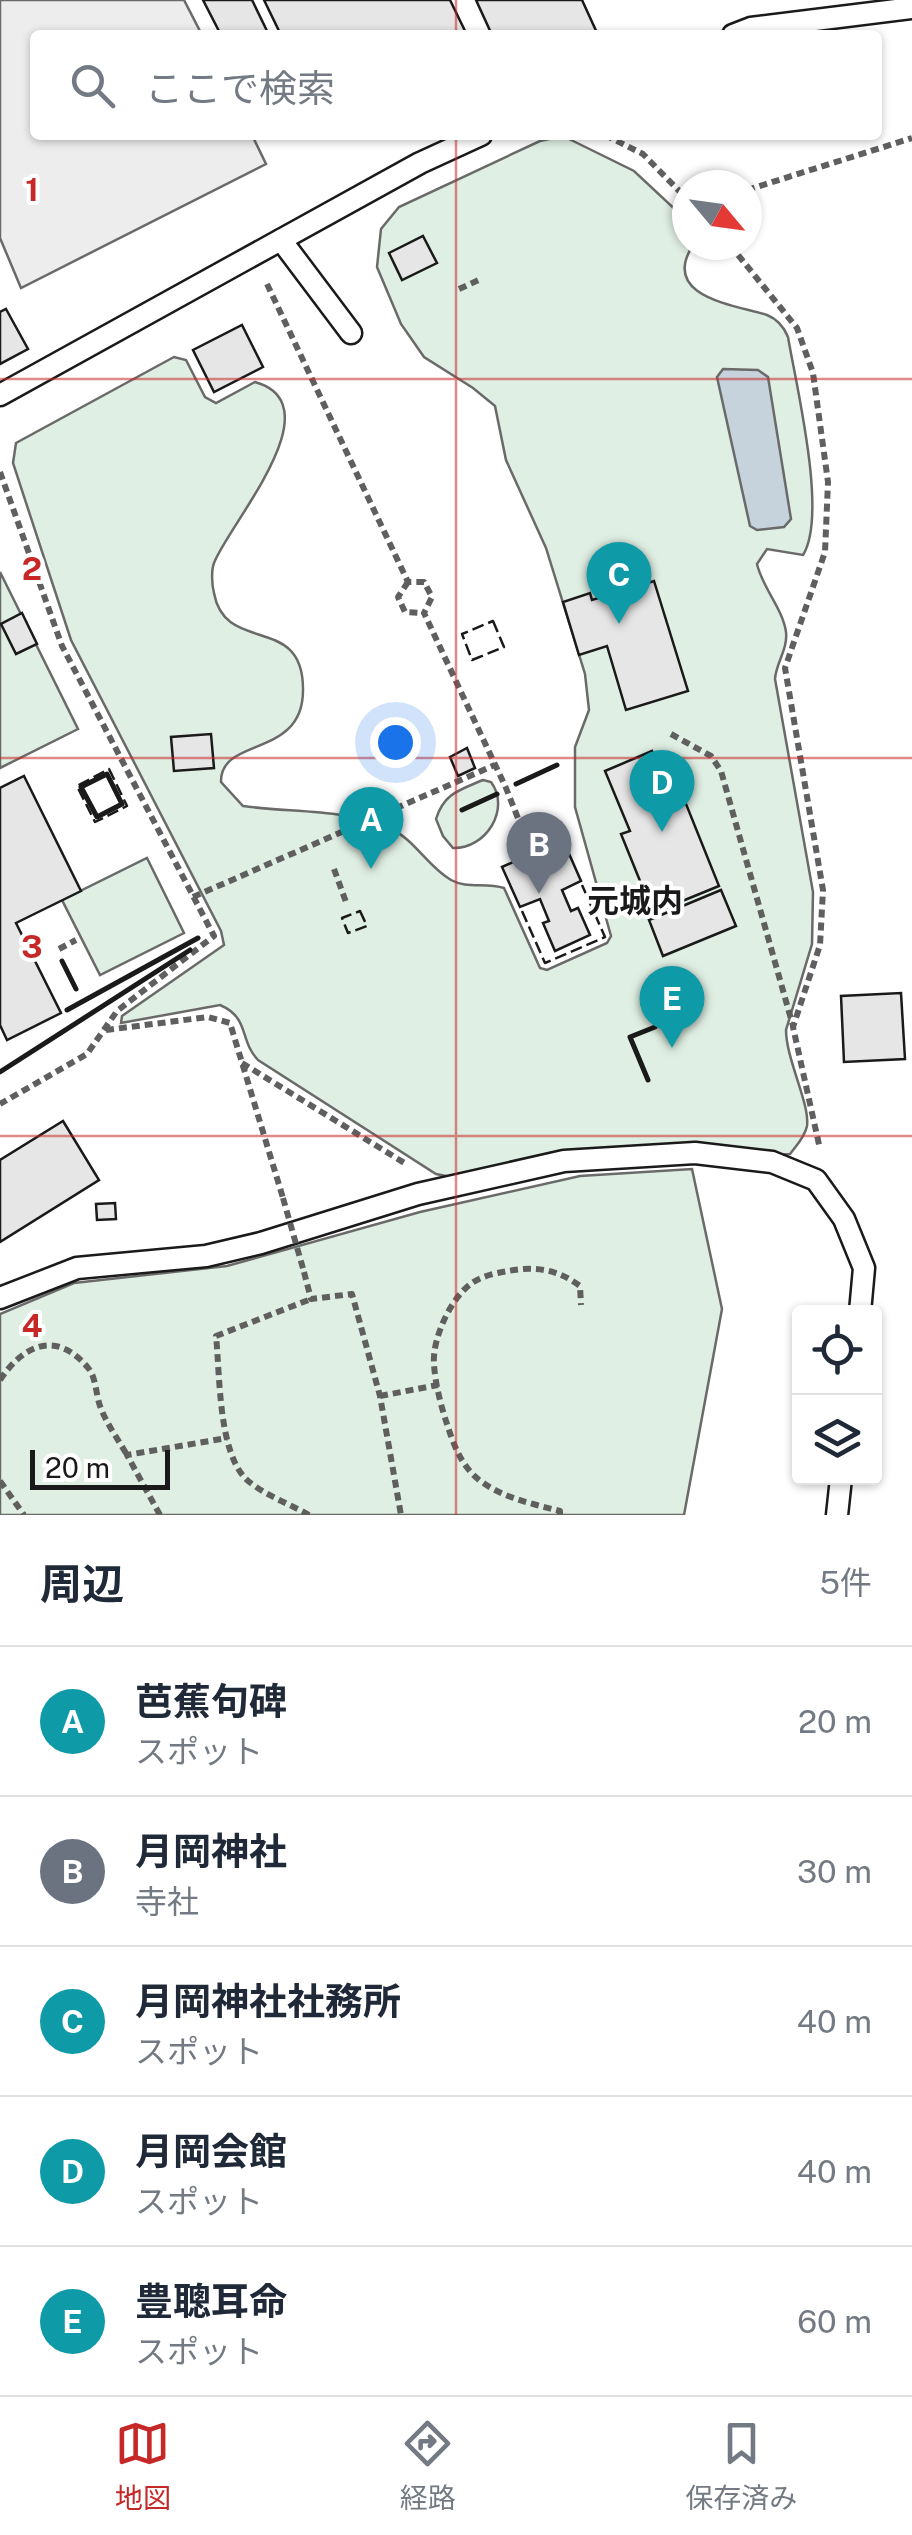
<!DOCTYPE html>
<html lang="ja">
<head>
<meta charset="utf-8">
<style>
  :root { --surface:#fff; --page:#f2f2f3; --text:#1f2937; --muted:#747a83; --line:#e0e1e3; --accent:#c62828 }
  body { margin:0; font-family:"Public Sans","Noto Sans JP",sans-serif; background:var(--page); color:var(--text) }
  .controls { position:absolute; right:30px; bottom:30px; display:grid; overflow:hidden; border-radius:10px; box-shadow:0 2px 8px #0004 }
  .controls button { width:90px; height:90px; display:grid; place-items:center; padding:0; border:0; border-bottom:2px solid var(--line); background:var(--surface); color:var(--text); font:50px sans-serif }
  .compass { position:absolute; left:672px; top:170px; width:90px; height:90px; border-radius:50%; background:var(--surface); box-shadow:0 2px 8px #0004; rotate:119deg }
  .scale { position:absolute; left:30px; bottom:25px; width:140px; box-sizing:border-box; padding-left:10px; border:5px solid #1a1a1a; border-top:0; font-size:28px; line-height:35px; white-space:nowrap; color:#1a1a1a; -webkit-text-stroke:8px #fff; paint-order:stroke }
  .you { position:absolute; left:395px; top:742px; width:35px; height:35px; margin:-25px; border:8px solid #fff; border-radius:50%; background:#1a73e8; box-shadow:0 0 0 15px #1a73e833 }
  .badge { display:grid; place-items:center; width:65px; height:65px; border-radius:50%; background:var(--accent); color:#fff; font-size:32px; font-weight:700 }
  .pin { position:absolute; translate:-50% -82px; filter:drop-shadow(0 2px 5px #0008) }
  .pin::after { content:''; position:absolute; top:52px; width:35px; height:30px; background:inherit; clip-path:polygon(0 0,100% 0,50% 100%) }
  .list { margin:0; padding:0; list-style:none }
  h2 { display:flex; justify-content:space-between; align-items:center; height:130px; margin:0; padding:0 40px; font-size:42px }
  h2 small { font-size:32px; font-weight:400; color:var(--muted) }
  .list li { display:grid; grid-template-columns:65px 1fr auto; gap:30px; align-items:center; box-sizing:border-box; height:150px; padding:0 40px; border-top:2px solid var(--line) }
  .list b { display:block; font-size:38px; white-space:nowrap }
  .list p { margin:0; font-size:32px; white-space:nowrap; color:var(--muted) }
  .list em { font-size:32px; font-style:normal; color:var(--muted) }
  .icon { flex:none; width:55px; height:55px; fill:none; stroke:currentColor; stroke-width:2; stroke-linecap:round; stroke-linejoin:round }
  .map { position:relative; flex:none; width:912px; height:1515px; overflow:hidden }
  .search { position:absolute; background:var(--surface); box-shadow:0 2px 8px #0004; left:30px; right:30px; top:30px; height:110px; display:flex; align-items:center; gap:25px; box-sizing:border-box; padding:0 35px; border-radius:10px; color:var(--muted); font-size:38px }
  .sheet { height:880px; background:var(--surface) }
  nav { display:flex; justify-content:space-around; align-items:center; box-sizing:border-box; height:140px; border-top:2px solid var(--line); background:var(--surface); font-size:28px; color:var(--muted) }
  nav a { display:grid; justify-items:center; gap:5px }
  nav .on { color:var(--accent) }
  .map>svg:first-child { display:block }
</style>
</head>
<body>
<div class="map">
<svg width="912" height="1515" viewBox="0 0 912 1515">
  <rect width="100%" height="100%" fill="#fff"/>
  <g fill="#e0efe3" stroke="#6a6a6a" stroke-width="2.5">
    <path d="M563,136L634,171L679,213L687,225V245H693C659,298 737,305 767,315C777,319 784,327 788,337C796,385 828,515 803,555L767,549L757,564C762,587 783,609 786,632C788,649 776,663 775,679L813,892L812,944L786,1030C786,1059 810,1104 807,1126C805,1137 796,1146 790,1154L451,1177L436,1174L258,1060C239,1040 250,1018 220,1005L121,1023L122,1016L224,945L221,931L71,640L13,463L16,443L174,357L186,360L205,397L216,403L255,382C336,405 228,525 214,563C211,571 212,585 214,593C225,655 303,613 303,689C304,759 220,736 221,782L243,806C290,813 346,808 391,829C415,840 428,867 451,880C467,889 486,882 504,888L540,968L547,970L607,943L611,936L575,807V747L589,710L585,674L546,548L506,460L495,406L473,388L424,357L401,324L377,267L381,229L399,207L540,141Z"/>
    <path d="M0,572L78,729L0,768Z"/>
    <path d="M483,780L491,782C511,809 486,849 453,848L443,836L436,819C444,793 460,790 483,780Z"/>
    <path d="M147,858L184,933L100,975L62,900Z"/>
    <path d="M692,1169L722,1309L684,1515H0V1314L74,1283L227,1266L420,1212L580,1176Z"/>
  </g>
  <path fill="#ededed" stroke="#6a6a6a" stroke-width="2.5" d="M0,0H184L202,35H35V135H252L266,164L21,288L0,238Z"/>
  <path fill="#c6d2dc" stroke="#6a6a6a" stroke-width="2.5" d="M723,369L758,370L768,377L791,519L784,527L757,530L750,526L717,377Z"/>
  <g fill="#e6e6e6" stroke="#1a1a1a" stroke-width="2.5">
    <path d="M203,0H252L269,35H221Z"/>
    <path d="M264,0H450L467,35H281Z"/>
    <path d="M476,0H582L598,35H492Z"/>
    <path d="M423,236L437,263L402,280L389,253Z"/>
    <path d="M6,309L28,349L0,364V312Z"/>
    <path d="M242,325L263,367L214,392L193,350Z"/>
    <path d="M654,581L688,691L626,710L607,646L579,655L563,602L590,593L592,600Z"/>
    <path d="M22,613L37,644L16,654L1,624Z"/>
    <path d="M211,734L214,768L174,771L171,737Z"/>
    <path d="M467,748L475,768L458,776L450,757Z"/>
    <path d="M652,751L665,783L676,779L719,886L653,913L621,834L630,831L605,771Z"/>
    <path d="M24,776L81,891L16,923L61,1013L7,1040L0,1025V788Z"/>
    <path d="M563,840L581,881L562,890L571,911L578,908L590,935L555,951L543,923L549,921L540,899L520,907L502,867Z"/>
    <path d="M721,890L736,926L663,956L649,920Z"/>
    <path d="M901,993L905,1059L844,1062L841,996Z"/>
    <path d="M63,1121L99,1180L0,1242V1160Z"/>
    <path d="M115,1203L116,1219L97,1220L96,1204Z"/>
  </g>
  <g fill="none" stroke-linecap="round" stroke-linejoin="round">
    <defs>
      <g id="service">
        <path d="M733,35L751,28L912,8"/>
        <path d="M281,240L351,333"/>
        <path d="M0,395L420,163L481,135"/>
        <path d="M0,1298L77,1268L206,1256L261,1243L418,1194L564,1161L695,1153L772,1162L816,1180L844,1219L864,1268L860,1312"/>
        <path d="M837,1515L841,1478"/>
      </g>
    </defs>
    <use href="#service" stroke="#1a1a1a" stroke-width="25"/>
    <g stroke="#5f5f5f" stroke-width="6" stroke-dasharray="8 5" stroke-linecap="butt">
      <path d="M605,135L643,154L687,199"/>
      <path d="M747,190L912,138"/>
      <path d="M730,245L797,328L813,373L828,482L825,552L785,668L823,890L820,945L793,1027L820,1149"/>
      <path d="M267,284L408,582H424L432,597L424,613L506,788L527,841"/>
      <path d="M459,289L481,279"/>
      <path d="M0,472L62,646L214,936L117,1011L87,1054L0,1104"/>
      <path d="M408,582L398,597L405,612L424,613"/>
      <path d="M671,734L711,756L721,771L793,1026"/>
      <path d="M334,869L346,902"/>
      <path d="M193,897L495,765"/>
      <path d="M59,949L76,940"/>
      <path d="M661,1024L663,1027"/>
      <path d="M106,1030L208,1017L230,1023L283,1198"/>
      <path d="M242,1063L406,1164"/>
      <path d="M304,1272L311,1299L352,1294L380,1396L401,1515"/>
      <path d="M0,1380C23,1345 57,1329 89,1369C96,1378 96,1395 100,1406C106,1423 118,1439 127,1455"/>
      <path d="M380,1396L438,1385"/>
      <path d="M0,1481L24,1515"/>
      <path d="M160,1515L127,1455L227,1438"/>
      <path d="M309,1515C290,1504 264,1495 247,1480C218,1453 220,1374 216,1336L311,1299"/>
      <path d="M560,1515V1511C533,1504 504,1498 482,1482C462,1468 454,1446 447,1424C441,1406 435,1383 434,1364C432,1339 451,1297 472,1283C482,1276 496,1273 508,1271C535,1266 557,1269 580,1286L581,1305"/>
    </g>
    <use href="#service" stroke="#fff" stroke-width="20"/>
    <path stroke="#5f5f5f" stroke-width="6" stroke-dasharray="8 5" stroke-linecap="butt" d="M283,1198L304,1272"/>
    <g stroke="#1a1a1a" stroke-width="2.5" stroke-dasharray="12 5" stroke-linecap="butt">
      <path d="M493,621L504,647L472,660L462,634Z"/>
      <path d="M109,769L127,806L95,822L77,786Z"/>
      <path d="M360,911L367,926L348,933L342,918Z"/>
      <path d="M522,911L545,963L605,937L582,885"/>
    </g>
    <g stroke="#1a1a1a" stroke-width="5">
      <path d="M107,774L122,804L97,817L81,787Z"/>
      <path d="M516,784L557,765"/>
      <path d="M462,810L497,794"/>
      <path d="M62,961L76,989"/>
      <path d="M67,1010L198,938"/>
      <path d="M666,1022L699,1009"/>
      <path d="M0,1072L190,950"/>
      <path d="M648,1080L630,1037L655,1027"/>
    </g>
  </g>
  <path fill="none" stroke="#c62828" stroke-width="2.5" stroke-opacity="0.55" d="M456,0V35M456,135V1515M0,379H912M0,758H912M0,1136H912"/>
  <g text-anchor="middle" stroke-width="8" stroke-linejoin="round" paint-order="stroke">
    <g font-size="32" font-weight="bold" fill="#1a1a1a" stroke="#fff">
      <text x="635" y="912">元城内</text>
    </g>
  </g>
  <g font-size="32" text-anchor="middle" font-weight="bold" fill="#c62828" stroke="#fff" stroke-width="8" stroke-linejoin="round" paint-order="stroke">
    <text x="32" y="201">1</text>
    <text x="32" y="580">2</text>
    <text x="32" y="958">3</text>
    <text x="32" y="1337">4</text>
  </g>
</svg>
<div class="controls">
<button><svg class="icon" aria-label="locate" viewBox="0 0 24 24"><circle cx="12" cy="12" r="6"/><path d="M12 2v4M12 18v4M2 12h4M18 12h4"/></svg></button>
<button><svg class="icon" aria-label="layers" viewBox="0 0 24 24"><path d="M12 4l9 5-9 5-9-5zM3 14l9 5 9-5"/></svg></button>
</div>
<svg class="compass" viewBox="-18 -18 36 36"><path d="M0-13l5 13h-10z" fill="#e53935"/><path d="M0 13l5-13h-10z" fill="#747a83"/></svg>
<div class="scale">20 m</div>
<div class="you"></div>
<div class="pin badge" style="left:371px;top:869px;background:#0f9aa8">A</div>
<div class="pin badge" style="left:539px;top:894px;background:#6b7280">B</div>
<div class="pin badge" style="left:619px;top:624px;background:#0f9aa8">C</div>
<div class="pin badge" style="left:662px;top:832px;background:#0f9aa8">D</div>
<div class="pin badge" style="left:672px;top:1048px;background:#0f9aa8">E</div>
<div class="search"><svg class="icon" aria-label="search" viewBox="0 0 24 24"><circle cx="10" cy="10" r="6"/><path d="M15 15l6 6"/></svg>ここで検索</div>
</div>
<section class="sheet">
<h2>周辺<small>5件</small></h2>
<ul class="list">
<li><span class="badge" style="background:#0f9aa8">A</span><div><b>芭蕉句碑</b><p>スポット</p></div><em>20 m</em></li>
<li><span class="badge" style="background:#6b7280">B</span><div><b>月岡神社</b><p>寺社</p></div><em>30 m</em></li>
<li><span class="badge" style="background:#0f9aa8">C</span><div><b>月岡神社社務所</b><p>スポット</p></div><em>40 m</em></li>
<li><span class="badge" style="background:#0f9aa8">D</span><div><b>月岡会館</b><p>スポット</p></div><em>40 m</em></li>
<li><span class="badge" style="background:#0f9aa8">E</span><div><b>豊聰耳命</b><p>スポット</p></div><em>60 m</em></li>
</ul>
</section>
<nav>
<a class="on"><svg class="icon" aria-label="map" viewBox="0 0 24 24"><path d="M3 6l6-2 6 2 6-2v14l-6 2-6-2-6 2zM9 4v14M15 6v14"/></svg>地図</a>
<a><svg class="icon" aria-label="directions" viewBox="0 0 24 24"><path d="M12 3l9 9-9 9-9-9zM9 14v-3h6M13 9l2 2-2 2"/></svg>経路</a>
<a><svg class="icon" aria-label="saved" viewBox="0 0 24 24"><path d="M7 4h10v16l-5-4-5 4z"/></svg>保存済み</a>
</nav>
</body>
</html>
